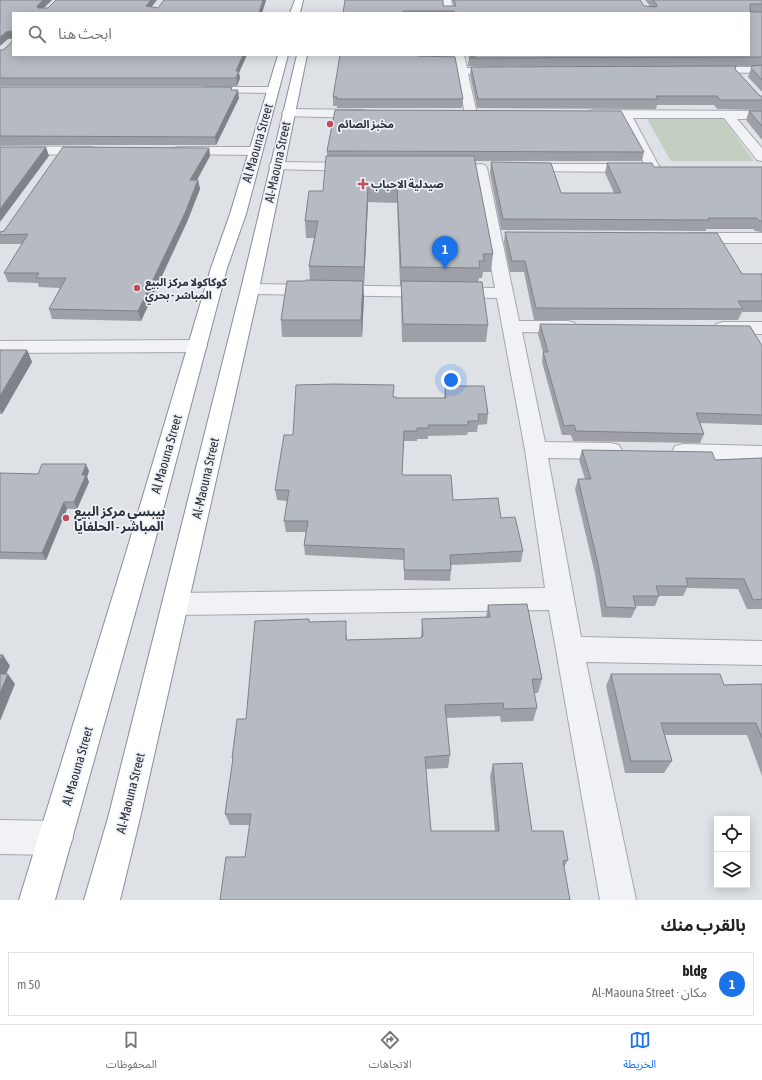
<!DOCTYPE html>
<html lang="ar">
<head>
<meta charset="utf-8">
<style>
  :root { --surface:#fff; --page:#f2f2f2; --text:#222; --muted:#767676; --line:#e0e0e0; --accent:#1a73e8 }
  body { margin:0; font-family:"Asap Condensed","Noto Sans Arabic",sans-serif; background:var(--page); color:var(--text); direction:rtl }
  .controls { position:absolute; right:12px; bottom:12px; display:grid; overflow:hidden; border-radius:0px; box-shadow:0 2px 10px #0003 }
  .controls button { width:36px; height:36px; display:grid; place-items:center; padding:0; border:0; border-bottom:1px solid var(--line); background:var(--surface); color:var(--text); font:20px sans-serif }
  .you { position:absolute; left:451px; top:380px; width:14px; height:14px; margin:-10px; border:3px solid #fff; border-radius:50%; background:#1a73e8; box-shadow:0 0 0 6px #1a73e833 }
  .badge { display:grid; place-items:center; width:26px; height:26px; border-radius:50%; background:var(--accent); color:#fff; font-size:13px; font-weight:700 }
  .pin { position:absolute; translate:-50% -33px; filter:drop-shadow(0 1px 2px #0008) }
  .pin::after { content:''; position:absolute; top:21px; width:14px; height:12px; background:inherit; clip-path:polygon(0 0,100% 0,50% 100%) }
  .list { margin:0; padding:0; list-style:none }
  h2 { display:flex; justify-content:space-between; align-items:center; height:52px; margin:0; padding:0 16px; font-size:17px }
  h2 small { font-size:13px; font-weight:400; color:var(--muted) }
  .list li { display:grid; grid-template-columns:26px 1fr auto; gap:12px; align-items:center; box-sizing:border-box; height:64px; margin:0 8px 8px; padding:0 8px; border:1px solid var(--line); border-radius:0px }
  .list b { display:block; font-size:15px; white-space:nowrap }
  .list p { margin:0; font-size:13px; white-space:nowrap; color:var(--muted) }
  .list em { font-size:13px; font-style:normal; color:var(--muted) }
  .icon { flex:none; width:22px; height:22px; fill:none; stroke:currentColor; stroke-width:2; stroke-linecap:round; stroke-linejoin:round }
  .map { position:relative; flex:none; width:762px; height:900px; overflow:hidden; direction:ltr }
  .search { position:absolute; background:var(--surface); box-shadow:0 2px 10px #0003; left:12px; right:12px; top:12px; height:44px; display:flex; align-items:center; gap:10px; box-sizing:border-box; padding:0 14px; border-radius:0px; color:var(--muted); font-size:15px }
  .sheet { height:124px; background:var(--surface) }
  nav { display:flex; justify-content:space-around; align-items:center; box-sizing:border-box; height:56px; border-top:1px solid var(--line); background:var(--surface); font-size:11px; color:var(--muted) }
  nav a { display:grid; justify-items:center; gap:2px }
  nav .on { color:var(--accent) }
  .map>svg:first-child { display:block }
</style>
</head>
<body>
<div class="map">
<svg width="762" height="900" viewBox="0 0 762 900">
  <rect width="100%" height="100%" fill="#dee1e6"/>
  <path fill="#c3cfc0" d="M646,117H722L754,161H671Z"/>
  <g fill="none" stroke-linecap="round" stroke-linejoin="round">
    <defs>
      <g id="minor">
        <path d="M443,0H451L454,13H444Z"/>
        <path d="M454,55H464L467,68L501,67L507,70L501,73L468,74L477,114L475,117H467L465,114Z"/>
        <path d="M705,67H762V73L701,72L699,70L701,68Z"/>
        <path d="M207,87H272L276,88L278,90L276,92L272,93L203,92L201,90L203,88Z"/>
        <path d="M288,109L363,110L367,111L369,114L367,117L363,118L284,116L282,113L284,110Z"/>
        <path d="M593,110L762,111V119H737L762,148V161L757,160L724,118H633L660,168L658,171L653,172L648,171L620,118L589,117L587,114L589,111Z"/>
        <path d="M0,146L91,147L96,148L98,151L96,154L91,155L0,154Z"/>
        <path d="M179,147H255L260,148L262,151L260,154L255,155L174,154L172,151L174,148Z"/>
        <path d="M276,162L355,163L360,164L362,167L360,170L355,171L271,169L269,166L271,163Z"/>
        <path d="M480,164L485,165L487,168L519,321H568L575,323L577,327L575,331L568,333L522,332L545,442L611,443L619,445L622,451L619,457L611,459L548,458L581,637L762,641V665L586,662L636,900H600L549,610L176,615L167,612L163,604L167,596L176,593L545,588L525,450L497,298L250,294L244,293L241,289L244,285L250,284L495,288L473,168L475,165Z"/>
        <path d="M523,164H637L642,165L644,168L642,171L637,172L518,171L516,168L518,165Z"/>
        <path d="M690,233H762V243H690L684,241L682,238L684,235Z"/>
        <path d="M723,322H762V334H723L716,332L714,328L716,324Z"/>
        <path d="M198,340L205,342L207,346L205,350L198,352L0,353V341Z"/>
        <path d="M683,444L762,446V462L683,460L675,458L672,452L675,446Z"/>
        <path d="M0,820L56,821L68,826L73,838L68,850L56,855L0,854Z"/>
      </g>
      <g id="trunk">
        <path d="M295,0H303L300,13H290Z"/>
        <path d="M278,55H288L246,214L227,268L151,556L55,900H19L125,556L211,268L230,214Z"/>
        <path d="M297,55H307L259,289L140,818L120,900H84L108,818L241,289Z"/>
      </g>
    </defs>
    <use href="#minor" stroke="#a4a8af" stroke-width="2"/>
    <use href="#trunk" stroke="#878e9b" stroke-width="2"/>
    <use href="#minor" fill="#f0f2f5" fill-rule="evenodd"/>
    <use href="#trunk" fill="#fff" fill-rule="evenodd"/>
  </g>
  <g fill="#9da0a7">
    <path d="M3,0H52L44,8L152,7L158,8L266,0L262,13H13L239,73L240,78L237,86H0V50H3L12,42V38L8,39Z"/>
    <path d="M452,0H640L644,6H650L645,0H762V92L748,77L752,66H736L735,70L760,96H762V110L717,109L714,105H657L656,109L477,108L470,75L471,67L616,66H468V65L469,57H470V55H749V13H343L454,6Z"/>
    <path d="M418,56L463,99L462,108H337V106H333V97Z"/>
    <path d="M0,87L233,90L239,98L216,145H0Z"/>
    <path d="M749,111H762V140L746,120Z"/>
    <path d="M209,148L210,156L197,180H198L200,189L187,222L141,321L52,319L49,309L60,288L39,287L38,283L8,282L4,273L22,244H0V232Z"/>
    <path d="M327,151L644,152L642,161H475L493,254L491,272H483L482,278H479L478,282L488,325L486,342H402L401,298V285H400L397,203L368,202L364,284H363L364,297L362,337H282L281,320L306,281L310,280L309,266L314,238H306L305,221L323,191L327,156Z"/>
    <path d="M491,162L561,193H614L605,173L607,163L654,167H762V232L755,231L753,229H706V231L501,230L490,173Z"/>
    <path d="M505,232L742,274H762V312H742L738,320H534L524,272H510L504,243Z"/>
    <path d="M540,324L762,346V425L700,423L704,434L700,443L573,441L571,435H562L542,362L543,352L538,334Z"/>
    <path d="M0,350H27L32,362L2,414H0Z"/>
    <path d="M445,386L488,414L487,424L478,425L477,432H468L467,435L428,436V439H417V441H404L402,475L453,500L501,518L523,551L521,562L451,565V570L450,581L404,580V560L305,555L304,545L306,532H286L284,521L287,501L277,500L275,490L293,435L393,397L396,398H444Z"/>
    <path d="M582,450L715,460L762,458V609H747L738,589L687,588L683,596H659L655,606H635L636,608L631,618L602,617L595,574L575,489L578,479H585L579,460Z"/>
    <path d="M89,471L87,477L89,482L77,509H67L46,560L0,559V473L38,474Z"/>
    <path d="M488,605L542,679L538,693H534L537,708L533,721L501,722L500,716L446,718L450,755L448,768L426,769L431,831H495L490,776L493,764L532,831L568,860L564,867L245,857L250,825H230L225,814L233,762L232,758L246,719L309,622L347,635V640L421,638V637L422,619L486,617Z"/>
    <path d="M611,674L724,685L762,684V776L747,735H665L672,761L664,773H625L606,686Z"/>
  </g>
  <g fill="#7f8288">
    <path d="M43,0H52L38,13L37,6Z"/>
    <path d="M151,0H157L147,13L146,6Z"/>
    <path d="M263,0H266L262,13H259Z"/>
    <path d="M12,31L13,38L8,39L0,46V37L6,32Z"/>
    <path d="M243,55H247L239,73L240,78L237,86L236,71Z"/>
    <path d="M238,90L239,98L216,145L215,137Z"/>
    <path d="M46,147L49,156L0,222V209Z"/>
    <path d="M209,148L210,156L192,189L190,180Z"/>
    <path d="M198,180L200,189L187,222L141,321L138,311Z"/>
    <path d="M368,186V202L364,284V267Z"/>
    <path d="M363,281L364,297L362,337L361,320Z"/>
    <path d="M27,350L32,362L2,414L0,409V396Z"/>
    <path d="M86,464L89,471L87,477L89,482L77,509L74,502Z"/>
    <path d="M64,502L67,509L46,560L42,553Z"/>
    <path d="M3,655L10,666L1,684L0,682V661Z"/>
    <path d="M8,674L15,684L0,721V693Z"/>
  </g>
  <g fill="#b6bac2" stroke="#7f8288">
    <path d="M0,0H43L37,6L38,8H48L56,0H151L146,6L158,8L164,0H263L259,13H13V55H243L236,71H239L236,78H0V50H3L12,42V31L6,32L0,37Z"/>
    <path d="M345,0H443V6H456L454,0H640L644,6L656,7L657,5L653,0H762V4H750V12H762V57L469,58V57H475L474,55H749V13H455L454,11H403V13H343Z"/>
    <path d="M340,55H418V56L455,57L463,99H337V97H333Z"/>
    <path d="M762,65V80L751,68L752,66Z"/>
    <path d="M736,66L735,69L760,96H762V100H720L717,96H656L658,99H478L471,67Z"/>
    <path d="M0,87H232L231,90H238L215,137L0,136Z"/>
    <path d="M335,110L621,111L644,152L327,151Z"/>
    <path d="M749,111H762V126Z"/>
    <path d="M0,147H46L0,209Z"/>
    <path d="M63,147L209,148L190,180H198L185,213L138,311L49,309L66,278H36L39,273H4L28,234L0,235V232L4,231Z"/>
    <path d="M326,156H474L493,254H483L484,261H479L480,268L401,267L397,186H368L364,267L309,266L318,221H305L309,191H323Z"/>
    <path d="M491,162L551,163L561,193H621L607,163H652L654,167H762V221H759L757,218H708L709,220L503,219Z"/>
    <path d="M505,232L717,233L742,274H762V301H738L743,309L536,308L525,261H512Z"/>
    <path d="M306,280L363,281L361,320H281L287,281H306Z"/>
    <path d="M401,281L482,282L488,325L403,324Z"/>
    <path d="M540,324L750,326L762,346V415L696,413L704,434L576,431L574,425L564,426L543,352H548Z"/>
    <path d="M0,350H27L0,396Z"/>
    <path d="M334,384L394,385L393,397H396V398H446L445,386H484L488,414H478L479,421H468V425H428L429,428H417V431H404L402,475H451L453,500L498,498L501,518L515,517L523,551L450,555L451,570H404V549L304,545L308,521H284L289,490H275L284,435H293L296,385Z"/>
    <path d="M582,450L712,452L715,460L762,458V599L753,600L744,579L686,578L688,586H656L659,596H633L636,608L606,607L598,564L578,479H591Z"/>
    <path d="M42,464H86L82,475H86L74,502H64L42,553L0,552V473L38,474Z"/>
    <path d="M527,604L542,679H532L537,708L504,709L503,703L445,705L450,755L425,757L431,831H499L493,764L522,763L532,831H563L568,860L563,861L570,900H220L226,857H245L251,814H225L233,758H232L237,719H246L255,621L309,619V622L346,621V640L421,638V637L423,636L422,619L490,617L488,605Z"/>
    <path d="M0,655H3L0,661Z"/>
    <path d="M0,674H8L0,693Z"/>
    <path d="M611,674H720L724,685L762,684V738L756,723H661L672,761H631Z"/>
  </g>
  <g fill="#bf4f5c" stroke="#edf0f4" stroke-width="1.5">
    <circle cx="330" cy="124" r="4"/>
    <path d="M361 178h4v4h4v4h-4v4h-4v-4h-4v-4h4z"/>
    <circle cx="137" cy="288" r="4"/>
    <circle cx="66" cy="518" r="4"/>
  </g>
  <g text-anchor="middle" stroke-width="3.5" stroke-linejoin="round" paint-order="stroke">
    <g font-size="11" font-weight="bold" fill="#292f3b" stroke="#edf0f4" text-anchor="start">
      <text x="338" y="128">مخبز الصائم</text>
      <text x="371" y="188">صيدلية الاحباب</text>
      <text x="145" y="286">كوكاكولا مركز البيع<tspan x="145" dy="13">المباشر - بحري</tspan></text>
    </g>
    <g font-size="13" fill="#292f3b" stroke="#edf0f4">
      <text transform="translate(257 143) rotate(-74)" y="5">Al Maouna Street</text>
      <text transform="translate(277 162) rotate(-78)" y="5">Al-Maouna Street</text>
      <text transform="translate(166 454) rotate(-74)" y="5">Al Maouna Street</text>
      <text transform="translate(205 478) rotate(-77)" y="5">Al-Maouna Street</text>
      <text transform="translate(77 766) rotate(-74)" y="5">Al Maouna Street</text>
      <text transform="translate(130 793) rotate(-76)" y="5">Al-Maouna Street</text>
    </g>
    <g font-size="13" font-weight="bold" fill="#292f3b" stroke="#edf0f4" text-anchor="start">
      <text x="74" y="516">بيبسي مركز البيع<tspan x="74" dy="15">المباشر - الحلفايا</tspan></text>
    </g>
  </g>
</svg>
<div class="controls">
<button><svg class="icon" aria-label="locate" viewBox="0 0 24 24"><circle cx="12" cy="12" r="6"/><path d="M12 2v4M12 18v4M2 12h4M18 12h4"/></svg></button>
<button><svg class="icon" aria-label="layers" viewBox="0 0 24 24"><path d="M12 4l9 5-9 5-9-5zM3 14l9 5 9-5"/></svg></button>
</div>
<div class="you"></div>
<div class="pin badge" style="left:445px;top:269px">1</div>
<div class="search"><svg class="icon" aria-label="search" viewBox="0 0 24 24"><circle cx="10" cy="10" r="6"/><path d="M15 15l6 6"/></svg>ابحث هنا</div>
</div>
<section class="sheet">
<h2>بالقرب منك<small></small></h2>
<ul class="list">
<li><span class="badge">1</span><div><b>bldg</b><p>مكان · Al-Maouna Street</p></div><em>50 m</em></li>
</ul>
</section>
<nav>
<a class="on"><svg class="icon" aria-label="map" viewBox="0 0 24 24"><path d="M3 6l6-2 6 2 6-2v14l-6 2-6-2-6 2zM9 4v14M15 6v14"/></svg>الخريطة</a>
<a><svg class="icon" aria-label="directions" viewBox="0 0 24 24"><path d="M12 3l9 9-9 9-9-9zM9 14v-3h6M13 9l2 2-2 2"/></svg>الاتجاهات</a>
<a><svg class="icon" aria-label="saved" viewBox="0 0 24 24"><path d="M7 4h10v16l-5-4-5 4z"/></svg>المحفوظات</a>
</nav>
</body>
</html>
